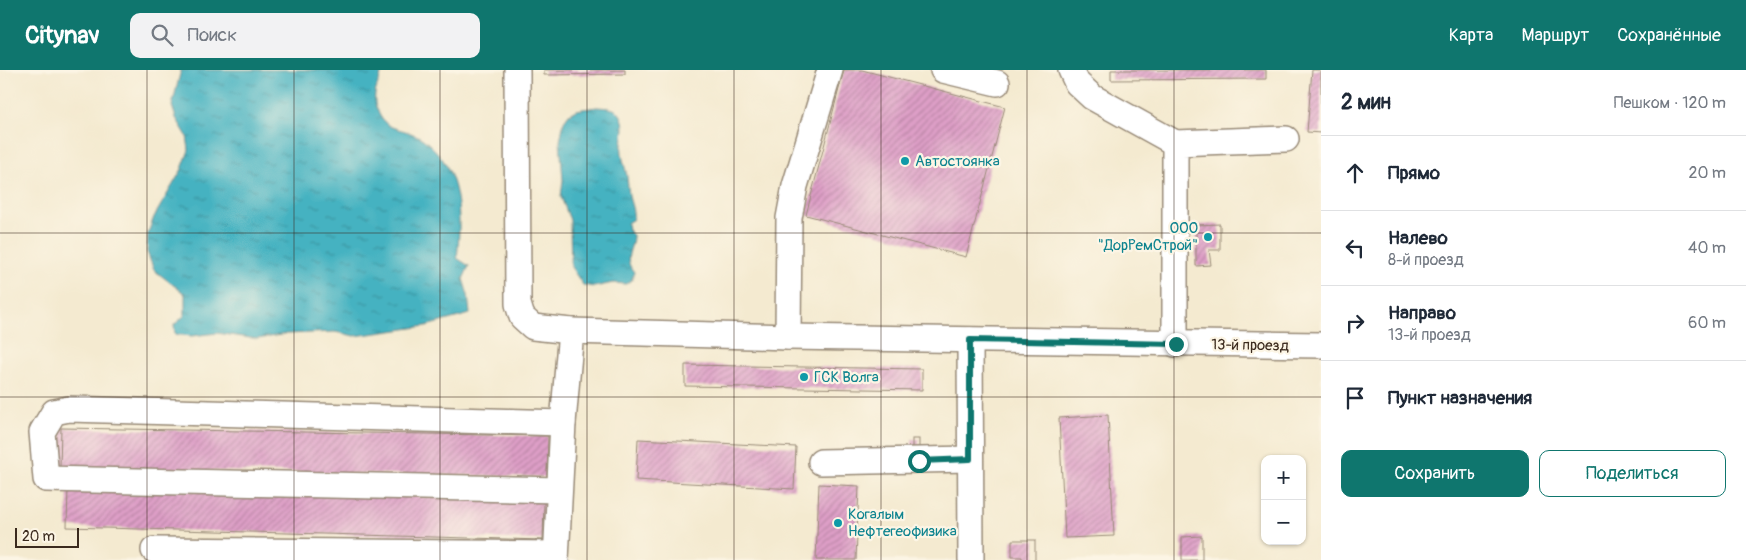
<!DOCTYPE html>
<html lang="ru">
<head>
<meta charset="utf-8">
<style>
  :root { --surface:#fff; --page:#f2f2f3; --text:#1f2937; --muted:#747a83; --line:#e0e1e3; --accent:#0f766e }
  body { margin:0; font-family:Pangolin,sans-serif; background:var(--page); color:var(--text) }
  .controls { position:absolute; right:15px; bottom:15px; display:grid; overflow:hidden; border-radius:10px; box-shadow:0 1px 4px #0004 }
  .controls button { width:45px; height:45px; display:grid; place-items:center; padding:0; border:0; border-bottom:1px solid var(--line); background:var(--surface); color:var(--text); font:25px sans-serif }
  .scale { position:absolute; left:15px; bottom:12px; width:64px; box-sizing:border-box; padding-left:5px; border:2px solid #3b2a1e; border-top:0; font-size:14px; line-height:18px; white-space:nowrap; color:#3b2a1e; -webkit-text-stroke:4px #fcf5e5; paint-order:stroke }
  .stop { position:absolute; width:15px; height:15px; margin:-11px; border:4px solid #0f766e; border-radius:50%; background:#fff }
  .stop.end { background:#0f766e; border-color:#fff; box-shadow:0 1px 5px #0008 }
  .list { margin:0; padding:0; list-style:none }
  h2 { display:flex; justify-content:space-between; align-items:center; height:65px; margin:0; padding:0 20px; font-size:21px }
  h2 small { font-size:16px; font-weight:400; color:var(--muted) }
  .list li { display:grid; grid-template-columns:32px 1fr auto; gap:15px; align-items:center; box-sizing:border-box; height:75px; padding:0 20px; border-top:1px solid var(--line) }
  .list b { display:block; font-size:19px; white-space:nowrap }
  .list p { margin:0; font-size:16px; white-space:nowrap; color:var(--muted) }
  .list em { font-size:16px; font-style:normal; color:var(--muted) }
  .actions { display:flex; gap:10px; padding:15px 20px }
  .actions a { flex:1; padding:11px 0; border:1px solid var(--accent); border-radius:10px; text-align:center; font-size:18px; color:var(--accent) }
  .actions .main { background:var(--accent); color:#fff }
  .icon { flex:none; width:28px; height:28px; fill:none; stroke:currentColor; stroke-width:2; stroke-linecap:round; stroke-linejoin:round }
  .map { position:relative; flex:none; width:1321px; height:490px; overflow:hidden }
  header { display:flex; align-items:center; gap:30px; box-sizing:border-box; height:70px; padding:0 25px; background:var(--accent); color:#fff }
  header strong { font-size:24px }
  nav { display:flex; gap:28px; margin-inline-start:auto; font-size:18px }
  .search { width:350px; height:45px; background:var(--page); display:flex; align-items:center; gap:12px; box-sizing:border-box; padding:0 18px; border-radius:10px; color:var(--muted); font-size:19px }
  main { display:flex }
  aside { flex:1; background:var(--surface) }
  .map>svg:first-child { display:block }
</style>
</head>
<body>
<header>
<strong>Citynav</strong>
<div class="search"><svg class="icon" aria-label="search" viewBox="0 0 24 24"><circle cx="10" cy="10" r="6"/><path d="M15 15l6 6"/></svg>Поиск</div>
<nav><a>Карта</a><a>Маршрут</a><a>Сохранённые</a></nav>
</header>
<main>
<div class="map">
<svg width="1321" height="490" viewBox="0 0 1321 490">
  <defs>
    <pattern id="water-ripples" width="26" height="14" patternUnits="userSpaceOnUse" patternTransform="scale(1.25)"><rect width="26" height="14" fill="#45b2c1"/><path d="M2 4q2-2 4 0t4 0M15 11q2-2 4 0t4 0" fill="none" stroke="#3b919c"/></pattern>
    <pattern id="building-hatch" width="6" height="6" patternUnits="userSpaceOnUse" patternTransform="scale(1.25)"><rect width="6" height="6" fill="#de9fc7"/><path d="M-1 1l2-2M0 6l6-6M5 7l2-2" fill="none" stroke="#b582a1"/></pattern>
  </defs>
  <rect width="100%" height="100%" fill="#fcf5e5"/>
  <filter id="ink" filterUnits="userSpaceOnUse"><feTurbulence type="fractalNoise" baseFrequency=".02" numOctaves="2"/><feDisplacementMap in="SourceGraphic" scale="10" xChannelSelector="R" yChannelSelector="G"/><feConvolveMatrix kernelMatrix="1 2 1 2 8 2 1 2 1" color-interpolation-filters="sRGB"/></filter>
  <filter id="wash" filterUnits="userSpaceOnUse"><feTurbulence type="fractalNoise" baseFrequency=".0096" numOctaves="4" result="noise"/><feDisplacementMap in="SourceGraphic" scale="20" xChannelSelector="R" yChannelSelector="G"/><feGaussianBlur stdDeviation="1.12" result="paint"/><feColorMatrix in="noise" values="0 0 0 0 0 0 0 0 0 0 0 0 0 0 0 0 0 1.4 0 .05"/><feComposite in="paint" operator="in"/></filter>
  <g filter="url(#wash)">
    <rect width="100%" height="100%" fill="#f4ead0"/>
    <g fill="url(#water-ripples)" stroke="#406e70">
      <path d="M181,0H382C380,12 373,21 375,33C375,37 378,40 379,44C388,61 398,57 413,64C420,66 427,72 432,77C462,105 461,151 457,188L469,196L463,209L468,225L470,244L426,256L355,266L335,262L286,264L257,269L217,263L191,266L175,264L174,255L185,245V224L154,200L147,182L148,163L154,147L182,99L189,80L187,66L176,48L172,36Z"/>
      <path d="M597,37C607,38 617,37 621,46C628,59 620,70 622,84C623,92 626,99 627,107C628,113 628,120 629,126C631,135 634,140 633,149L627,153L628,160L633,165C633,180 622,188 634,202L632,209L626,214L613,213L594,217L583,215L571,197L570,150L561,127L563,110L560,71L564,51L569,44L576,40Z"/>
    </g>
    <g id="blocks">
      <g fill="url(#building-hatch)">
        <path d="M544,0H625V4L544,5Z"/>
        <path d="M844,0H862L1005,37L966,187L806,145Z"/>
        <path d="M1111,0H1266V9L1111,10Z"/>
        <path d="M1312,0H1321V63L1307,62Z"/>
        <path d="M1220,154V180H1209L1211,195L1196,196V155Z"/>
        <path d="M685,295L922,299V320L685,316Z"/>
        <path d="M1108,345L1114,466L1065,468L1059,348Z"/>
        <path d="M61,358L548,366L547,407L60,398Z"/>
        <path d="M638,369L796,377L794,419L636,410Z"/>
        <rect x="912" y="369" width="7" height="13"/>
        <path d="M819,414L859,416L856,490H816Z"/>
        <path d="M68,417L544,430L543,470L67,457Z"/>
        <path d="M1202,466V490H1182V467Z"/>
        <path d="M1012,470H1035V490H1022V487H1012Z"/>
      </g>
    </g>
  </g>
  <g filter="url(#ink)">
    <use href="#blocks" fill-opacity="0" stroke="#988a77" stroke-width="1"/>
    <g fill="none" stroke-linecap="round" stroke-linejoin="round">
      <defs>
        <g id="minor">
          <path d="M517,0L518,234L522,247L533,257L571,261"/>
          <path d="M943,0L997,13"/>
          <path d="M1071,0L1077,13L1092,27L1175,73"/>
          <path d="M788,267L789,148L795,116L830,0"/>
          <path d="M970,270L971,490"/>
          <path d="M1175,274V73L1286,69"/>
          <path d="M821,392L970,389"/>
          <path d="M559,420L46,409L42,362L54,342L69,339L563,353"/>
          <path d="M154,480L556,484"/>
          <path d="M556,490L563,353L571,261L788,267L1321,275"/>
        </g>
      </defs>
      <use href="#minor" stroke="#988a77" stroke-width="28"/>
      <use href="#minor" stroke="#fff" stroke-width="25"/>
    </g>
  </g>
  <g fill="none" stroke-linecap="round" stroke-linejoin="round" filter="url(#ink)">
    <path stroke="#0f766e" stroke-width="6" d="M919,391L970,389V270L1176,274"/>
  </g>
  <path fill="none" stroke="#3b2a1e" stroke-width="1" stroke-opacity="0.55" d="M147,0V490M294,0V490M440,0V490M587,0V490M734,0V490M881,0V490M1027,0V490M1174,0V490M0,163H1321M0,327H1321"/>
  <g fill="#0f9aa8" stroke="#fcf5e5" stroke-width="2">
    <circle cx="905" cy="91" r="5"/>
    <circle cx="1208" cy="167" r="5"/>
    <circle cx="804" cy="307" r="5"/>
    <circle cx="838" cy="453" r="5"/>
  </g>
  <g text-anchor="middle" stroke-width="4.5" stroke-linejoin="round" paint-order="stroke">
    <g font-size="15" fill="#0d838f" stroke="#fcf5e5" text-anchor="start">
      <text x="915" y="96">Автостоянка</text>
      <text x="1198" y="163" text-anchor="end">ООО<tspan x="1198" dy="17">"ДорРемСтрой"</tspan></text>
      <text x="814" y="312">ГСК Волга</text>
      <text x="848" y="449">Когалым<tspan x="848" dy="17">Нефтегеофизика</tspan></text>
    </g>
    <g font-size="15" fill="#3b2a1e" stroke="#fcf5e5">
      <text transform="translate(1250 275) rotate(1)" y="5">13-й проезд</text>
    </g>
  </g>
</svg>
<div class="controls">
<button>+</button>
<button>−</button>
</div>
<div class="scale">20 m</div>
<div class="stop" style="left:919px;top:391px"></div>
<div class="stop end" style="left:1176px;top:274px"></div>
</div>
<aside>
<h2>2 мин<small>Пешком · 120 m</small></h2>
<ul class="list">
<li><svg class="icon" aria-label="ahead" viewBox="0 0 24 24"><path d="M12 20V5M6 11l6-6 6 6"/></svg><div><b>Прямо</b></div><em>20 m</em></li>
<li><svg class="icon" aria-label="left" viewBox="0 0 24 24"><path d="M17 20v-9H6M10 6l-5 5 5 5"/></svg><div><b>Налево</b><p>8-й проезд</p></div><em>40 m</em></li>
<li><svg class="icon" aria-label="right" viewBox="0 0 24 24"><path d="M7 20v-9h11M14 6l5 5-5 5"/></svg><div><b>Направо</b><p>13-й проезд</p></div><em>60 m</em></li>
<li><svg class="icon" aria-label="arrive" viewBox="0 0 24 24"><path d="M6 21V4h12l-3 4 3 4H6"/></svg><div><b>Пункт назначения</b></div></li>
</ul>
<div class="actions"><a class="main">Сохранить</a><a>Поделиться</a></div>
</aside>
</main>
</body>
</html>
